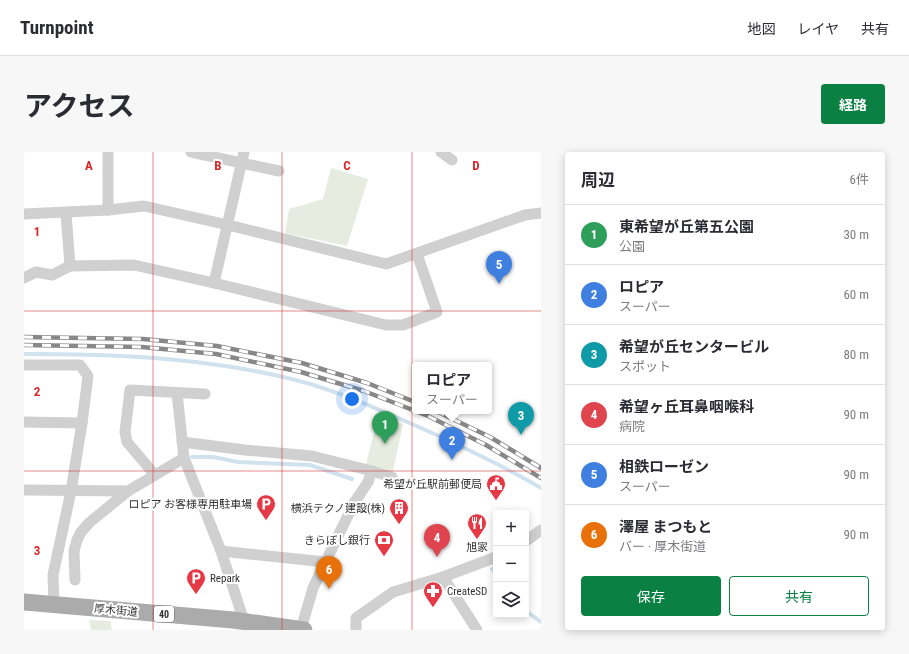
<!DOCTYPE html>
<html lang="ja">
<head>
<meta charset="utf-8">
<style>
  :root { --surface:#fff; --page:#f7f7f7; --text:#2b2b33; --muted:#7c7c81; --line:#e1e1e2; --accent:#0b8043 }
  body { margin:0; font-family:"Roboto Condensed","Noto Sans JP",sans-serif; background:var(--page); color:var(--text) }
  .controls { position:absolute; right:12px; bottom:12px; display:grid; overflow:hidden; border-radius:4px; box-shadow:0 2px 10px #0003 }
  .controls button { width:36px; height:36px; display:grid; place-items:center; padding:0; border:0; border-bottom:1px solid var(--line); background:var(--surface); color:var(--text); font:20px sans-serif }
  .you { position:absolute; left:328px; top:247px; width:14px; height:14px; margin:-10px; border:3px solid #fff; border-radius:50%; background:#1a73e8; box-shadow:0 0 0 6px #1a73e833 }
  .badge { display:grid; place-items:center; width:26px; height:26px; border-radius:50%; background:var(--accent); color:#fff; font-size:13px; font-weight:700 }
  .pin { position:absolute; translate:-50% -33px; filter:drop-shadow(0 1px 2px #0008) }
  .pin::after { content:''; position:absolute; top:21px; width:14px; height:12px; background:inherit; clip-path:polygon(0 0,100% 0,50% 100%) }
  .popup { position:absolute; left:388px; top:210px; width:80px; height:52px; box-sizing:border-box; display:grid; place-content:center; border-radius:4px; background:var(--surface); filter:drop-shadow(0 1px 3px #0005); font-size:13px; white-space:nowrap; color:var(--muted) }
  .popup b { font-size:15px; color:var(--text) }
  .popup::after { content:''; position:absolute; left:50%; top:100%; margin-left:-8px; border:8px solid transparent; border-top-color:var(--surface) }
  .list { margin:0; padding:0; list-style:none }
  h2 { display:flex; justify-content:space-between; align-items:center; height:52px; margin:0; padding:0 16px; font-size:17px }
  h2 small { font-size:13px; font-weight:400; color:var(--muted) }
  .list li { display:grid; grid-template-columns:26px 1fr auto; gap:12px; align-items:center; box-sizing:border-box; height:60px; padding:0 16px; border-top:1px solid var(--line) }
  .list b { display:block; font-size:15px; white-space:nowrap }
  .list p { margin:0; font-size:13px; white-space:nowrap; color:var(--muted) }
  .list em { font-size:13px; font-style:normal; color:var(--muted) }
  .actions { display:flex; gap:8px; padding:12px 16px }
  .actions a { flex:1; padding:9px 0; border:1px solid var(--accent); border-radius:4px; text-align:center; font-size:14px; color:var(--accent) }
  .actions .main { background:var(--accent); color:#fff }
  .icon { flex:none; width:22px; height:22px; fill:none; stroke:currentColor; stroke-width:2; stroke-linecap:round; stroke-linejoin:round }
  .map { position:relative; flex:none; width:517px; height:478px; overflow:hidden; border-radius:4px }
  header { display:flex; align-items:center; gap:24px; box-sizing:border-box; height:56px; padding:0 20px; background:var(--surface); border-bottom:1px solid var(--line) }
  header strong { font-size:19px }
  nav { display:flex; gap:22px; margin-inline-start:auto; font-size:14px }
  .intro { display:flex; align-items:center; justify-content:space-between; box-sizing:border-box; height:96px; padding:0 24px }
  h1 { margin:0; font-size:28px }
  .button { padding:10px 18px; border-radius:4px; background:var(--accent); color:#fff; font-size:14px; font-weight:700 }
  main { display:flex; gap:24px; padding:0 24px }
  aside { flex:1; background:var(--surface); border-radius:4px; box-shadow:0 2px 10px #0003 }
  .map>svg:first-child { display:block }
</style>
</head>
<body>
<header>
<strong>Turnpoint</strong>
<nav><a>地図</a><a>レイヤ</a><a>共有</a></nav>
</header>
<div class="intro"><h1>アクセス</h1><a class="button">経路</a></div>
<main>
<div class="map">
<svg width="517" height="478" viewBox="0 0 517 478">
  <rect width="100%" height="100%" fill="#fff"/>
  <g fill="#e6ecdf">
    <path d="M307,16L344,27L323,94L261,81L265,57L299,47Z"/>
    <path d="M355,261L379,272L369,319L342,312Z"/>
    <path d="M65,468L87,469V475L89,478H67Z"/>
  </g>
  <g fill="none" stroke-linecap="round" stroke-linejoin="round">
    <g stroke="#cfe2ee" stroke-width="4">
      <path d="M0,202C86,202 174,205 259,225C301,234 342,252 381,269C427,289 474,311 517,336"/>
      <path d="M168,305H189L214,310L286,313L328,327"/>
      <path d="M468,417L472,422"/>
      <path d="M502,459L517,470"/>
    </g>
    <g stroke="#d0d0d0" stroke-width="11">
      <path d="M84,0V58"/>
      <path d="M167,0L255,19"/>
      <path d="M417,0L428,8"/>
      <path d="M42,61L46,114"/>
      <path d="M0,62L84,58L120,54L204,73L362,112L501,63L517,61"/>
      <path d="M0,126L12,120L28,123L46,114L110,113L190,131L362,173H379L413,160L393,102"/>
      <path d="M190,131L220,0"/>
      <path d="M0,213H56L64,224L58,271L47,339L29,423L30,453"/>
      <path d="M153,241L160,306L197,399L220,469"/>
      <path d="M0,270L58,271"/>
      <path d="M158,290L221,298L288,304L348,319L344,330L330,351L289,436L277,477"/>
      <path d="M348,319L368,325"/>
      <path d="M131,323L103,290L101,280L106,238L181,242"/>
      <path d="M0,338L104,339"/>
      <path d="M502,389L517,378"/>
      <path d="M197,399L302,410"/>
      <path d="M419,425L453,478"/>
      <path d="M51,428L50,399L53,388L57,380L66,370L104,339L160,306"/>
      <path d="M332,478V466L369,440L419,425L472,405"/>
    </g>
    <path stroke="#ababab" stroke-width="17" d="M0,450L209,468L280,478"/>
    <defs>
      <g id="rail">
        <path d="M0,185L119,187L193,194L278,211L343,231L391,250"/>
        <path d="M0,193L118,195L192,202L277,220L340,239L404,264L462,293L517,326"/>
        <path d="M412,259L466,285L517,316"/>
      </g>
    </defs>
    <use href="#rail" stroke="#888" stroke-width="4.5"/>
    <use href="#rail" stroke="#fff" stroke-width="3" stroke-dasharray="9" stroke-linecap="butt"/>
  </g>
  <path fill="none" stroke="#d62828" stroke-width="1" stroke-opacity="0.55" d="M129,0V478M258,0V478M388,0V478M0,159H517M0,319H517"/>
  <defs>
    <symbol id="civic-pin" viewBox="-11 -11 22 30"><path d="M0 17L-7.5 6A9.5 9.5 0 1 1 7.5 6Z" fill="#e63946" stroke="#fff"/><path d="M-.6-6.5H3V-4.5H.6V-3L4-1V1h2V6H-6V1h2V-1L-.6-3ZM-1.2 2.5V6h2.4V2.5Z" fill="#fff"/></symbol>
    <symbol id="parking-pin" viewBox="-11 -11 22 30"><path d="M0 17L-7.5 6A9.5 9.5 0 1 1 7.5 6Z" fill="#e63946" stroke="#fff"/><path d="M-3.5-5.5H1a3.5 3.5 0 0 1 0 7H-1V5.5H-3.5ZM-1-3.4V-.6H.8a1.4 1.4 0 0 0 0-2.8Z" fill="#fff"/></symbol>
    <symbol id="building-pin" viewBox="-11 -11 22 30"><path d="M0 17L-7.5 6A9.5 9.5 0 1 1 7.5 6Z" fill="#e63946" stroke="#fff"/><path d="M-4-6H4V6H1V3H-1V6H-4ZM-2.5-4.3h1.7v1.8h-1.7ZM.8-4.3h1.7v1.8H.8ZM-2.5-1h1.7V.8h-1.7ZM.8-1h1.7V.8H.8Z" fill="#fff"/></symbol>
    <symbol id="restaurant-pin" viewBox="-11 -11 22 30"><path d="M0 17L-7.5 6A9.5 9.5 0 1 1 7.5 6Z" fill="#e63946" stroke="#fff"/><path d="M-5-6h1v4h1v-4h1v4h1v-4h1v5L-1.5 .5V6h-2V.5L-5-1ZM5-6V6H3V1.5H1.5Q1.5-4 5-6Z" fill="#fff"/></symbol>
    <symbol id="bank-pin" viewBox="-11 -11 22 30"><path d="M0 17L-7.5 6A9.5 9.5 0 1 1 7.5 6Z" fill="#e63946" stroke="#fff"/><path d="M-6-4H6V4H-6ZM0-2.3a2.3 2.3 0 1 0 0 4.6a2.3 2.3 0 1 0 0-4.6Z" fill="#fff"/></symbol>
    <symbol id="pharmacy-pin" viewBox="-11 -11 22 30"><path d="M0 17L-7.5 6A9.5 9.5 0 1 1 7.5 6Z" fill="#e63946" stroke="#fff"/><path d="M-2-6h4v4h4v4h-4v4h-4v-4h-4v-4h4Z" fill="#fff"/></symbol>
  </defs>
  <g fill-rule="evenodd">
    <use href="#civic-pin" x="461" y="321" width="22" height="30"/>
    <use href="#parking-pin" x="231" y="341" width="22" height="30"/>
    <use href="#building-pin" x="364" y="345" width="22" height="30"/>
    <use href="#restaurant-pin" x="442" y="360" width="22" height="30"/>
    <use href="#bank-pin" x="349" y="377" width="22" height="30"/>
    <use href="#parking-pin" x="161" y="415" width="22" height="30"/>
    <use href="#pharmacy-pin" x="398" y="428" width="22" height="30"/>
  </g>
  <g text-anchor="middle" stroke-width="4" stroke-linejoin="round" paint-order="stroke">
    <rect fill="#fff" stroke="#707070" stroke-width="1" x="130" y="454" width="20" height="16" rx="3"/>
    <g font-size="10" font-weight="bold" fill="#333">
      <text x="140" y="466">40</text>
    </g>
    <g font-size="11" fill="#333" stroke="#fff" text-anchor="end">
      <text x="458" y="336">希望が丘駅前郵便局</text>
      <text x="228" y="356">ロピア お客様専用駐車場</text>
      <text x="361" y="360">横浜テクノ建設(株)</text>
      <text x="346" y="392">きらぼし銀行</text>
      <text x="453" y="399" text-anchor="middle">旭家</text>
      <text x="186" y="430" text-anchor="start">Repark</text>
      <text x="423" y="443" text-anchor="start">CreateSD</text>
    </g>
    <g font-size="11" fill="#333" stroke="#fff">
      <text transform="translate(92 458) rotate(5)" y="4">厚木街道</text>
    </g>
  </g>
  <g font-size="13" text-anchor="middle" font-weight="bold" fill="#d62828" stroke="#fff" stroke-width="4" stroke-linejoin="round" paint-order="stroke">
    <text x="65" y="18">A</text>
    <text x="194" y="18">B</text>
    <text x="323" y="18">C</text>
    <text x="452" y="18">D</text>
    <text x="13" y="84">1</text>
    <text x="13" y="244">2</text>
    <text x="13" y="403">3</text>
  </g>
</svg>
<div class="controls">
<button>+</button>
<button>−</button>
<button><svg class="icon" aria-label="layers" viewBox="0 0 24 24"><path d="M12 4l9 5-9 5-9-5zM3 14l9 5 9-5"/></svg></button>
</div>
<div class="you"></div>
<div class="pin badge" style="left:361px;top:292px;background:#2e9e5b">1</div>
<div class="pin badge" style="left:428px;top:308px;background:#3f7fe0">2</div>
<div class="popup"><b>ロピア</b>スーパー</div>
<div class="pin badge" style="left:497px;top:283px;background:#0f9aa8">3</div>
<div class="pin badge" style="left:413px;top:405px;background:#e0444e">4</div>
<div class="pin badge" style="left:475px;top:132px;background:#3f7fe0">5</div>
<div class="pin badge" style="left:305px;top:437px;background:#e8710a">6</div>
</div>
<aside>
<h2>周辺<small>6件</small></h2>
<ul class="list">
<li><span class="badge" style="background:#2e9e5b">1</span><div><b>東希望が丘第五公園</b><p>公園</p></div><em>30 m</em></li>
<li><span class="badge" style="background:#3f7fe0">2</span><div><b>ロピア</b><p>スーパー</p></div><em>60 m</em></li>
<li><span class="badge" style="background:#0f9aa8">3</span><div><b>希望が丘センタービル</b><p>スポット</p></div><em>80 m</em></li>
<li><span class="badge" style="background:#e0444e">4</span><div><b>希望ヶ丘耳鼻咽喉科</b><p>病院</p></div><em>90 m</em></li>
<li><span class="badge" style="background:#3f7fe0">5</span><div><b>相鉄ローゼン</b><p>スーパー</p></div><em>90 m</em></li>
<li><span class="badge" style="background:#e8710a">6</span><div><b>澤屋 まつもと</b><p>バー · 厚木街道</p></div><em>90 m</em></li>
</ul>
<div class="actions"><a class="main">保存</a><a>共有</a></div>
</aside>
</main>
</body>
</html>
